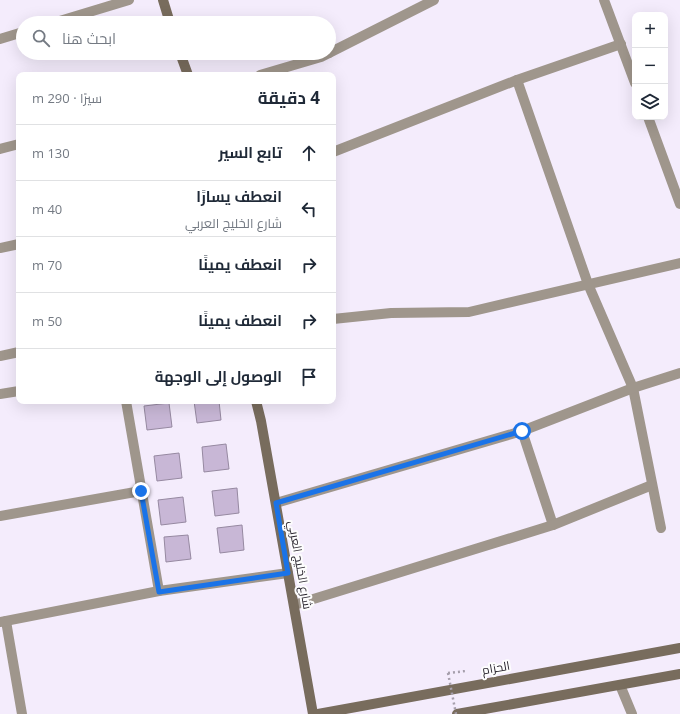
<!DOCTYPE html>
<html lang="ar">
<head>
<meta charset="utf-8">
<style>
  :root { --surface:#fff; --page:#f2f2f3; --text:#1f2937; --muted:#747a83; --line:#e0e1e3 }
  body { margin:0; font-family:"Open Sans",Cairo,sans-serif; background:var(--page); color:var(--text); direction:rtl }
  .controls { position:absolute; right:12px; top:12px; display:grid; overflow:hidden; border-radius:8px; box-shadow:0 4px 16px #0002 }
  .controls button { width:36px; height:36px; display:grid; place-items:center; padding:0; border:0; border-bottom:1px solid var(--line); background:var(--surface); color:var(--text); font:20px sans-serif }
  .stop { position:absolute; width:12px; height:12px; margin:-9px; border:3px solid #1a73e8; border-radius:50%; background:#fff }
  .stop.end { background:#1a73e8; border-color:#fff; box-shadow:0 1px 4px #0008 }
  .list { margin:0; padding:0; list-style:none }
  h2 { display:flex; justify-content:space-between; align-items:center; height:52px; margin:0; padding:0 16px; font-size:17px }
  h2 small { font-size:13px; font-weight:400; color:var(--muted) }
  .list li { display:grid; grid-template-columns:26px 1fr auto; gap:12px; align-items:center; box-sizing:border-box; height:56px; padding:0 16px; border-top:1px solid var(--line) }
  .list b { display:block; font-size:15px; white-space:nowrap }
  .list p { margin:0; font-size:13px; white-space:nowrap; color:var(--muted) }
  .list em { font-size:13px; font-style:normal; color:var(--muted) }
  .icon { flex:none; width:22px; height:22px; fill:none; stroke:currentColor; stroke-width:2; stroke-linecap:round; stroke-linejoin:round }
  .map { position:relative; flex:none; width:680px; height:714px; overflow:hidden; direction:ltr }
  .search { position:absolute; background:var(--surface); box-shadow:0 4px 16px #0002; left:16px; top:16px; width:320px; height:44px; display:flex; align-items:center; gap:10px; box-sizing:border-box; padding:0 14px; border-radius:22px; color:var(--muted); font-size:15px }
  .panel { position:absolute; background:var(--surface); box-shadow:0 4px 16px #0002; left:16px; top:72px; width:320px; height:332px; border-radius:8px; direction:rtl }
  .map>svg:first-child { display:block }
</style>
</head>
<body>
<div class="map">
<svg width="680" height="714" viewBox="0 0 680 714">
  <rect width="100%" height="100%" fill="#f4ecfc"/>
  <g fill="#c8b7d6" stroke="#9689a1">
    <path d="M194,401H219L221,420L197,423Z"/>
    <path d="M169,403L172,427L147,430L144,406Z"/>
    <path d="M226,444L229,469L204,472L202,447Z"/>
    <path d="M179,453L182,478L157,481L154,456Z"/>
    <path d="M237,488L239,513L215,516L212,491Z"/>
    <path d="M183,497L186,522L161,525L158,500Z"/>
    <path d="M242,525L244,550L220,553L217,528Z"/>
    <path d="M188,535L191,559L166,562L164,537Z"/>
  </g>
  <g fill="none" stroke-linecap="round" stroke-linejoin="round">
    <path stroke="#a69fac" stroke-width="2.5" stroke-dasharray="2 3" stroke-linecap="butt" d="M448,673L466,671"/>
    <g stroke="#9f968c" stroke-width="10">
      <path d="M604,0L635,83"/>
      <path d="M53,23L129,0"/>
      <path d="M0,39L23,32"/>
      <path d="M329,53L434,0"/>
      <path d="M260,75L321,57L329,53"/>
      <path d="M517,80L588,284L633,388L661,528"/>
      <path d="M648,117L680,204"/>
      <path d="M0,149L19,144"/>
      <path d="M333,152L517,80L621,44"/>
      <path d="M0,248L19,244"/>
      <path d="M333,319L391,313L469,312L680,263"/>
      <path d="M0,356L19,352"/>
      <path d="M0,394L19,391"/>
      <path d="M126,401L159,591"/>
      <path d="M522,431L553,525"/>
      <path d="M276,503L522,431L633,388L680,373"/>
      <path d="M0,516L141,491"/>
      <path d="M294,605L553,525L652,485"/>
      <path d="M6,621L22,714"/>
      <path d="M0,622L159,591L288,573"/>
      <path d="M620,685L632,714"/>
    </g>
    <g stroke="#786c5d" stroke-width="10">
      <path d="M163,0L170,23"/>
      <path d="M180,53L188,75"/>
      <path d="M256,401L261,421L313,714"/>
      <path d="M318,714L680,648"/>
      <path d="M457,714L680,674"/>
    </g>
    <path stroke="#a69fac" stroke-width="2.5" stroke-dasharray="2 3" stroke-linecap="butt" d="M448,673L456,714"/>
  </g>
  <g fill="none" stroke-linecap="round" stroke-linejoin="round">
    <path stroke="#1a73e8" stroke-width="5" d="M141,491L159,592L288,573L276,503L522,431"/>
  </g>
  <g text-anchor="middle" stroke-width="4" stroke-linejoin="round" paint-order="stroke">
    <g font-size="12" fill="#221d27" stroke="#fdfdfd">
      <text transform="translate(300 565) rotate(80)" y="4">شارع الخليج العربي</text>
      <text transform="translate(496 668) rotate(-10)" y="4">الحزام</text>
    </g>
  </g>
</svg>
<div class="controls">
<button>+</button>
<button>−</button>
<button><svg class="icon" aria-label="layers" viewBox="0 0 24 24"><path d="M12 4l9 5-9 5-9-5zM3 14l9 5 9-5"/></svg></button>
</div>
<div class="stop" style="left:522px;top:431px"></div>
<div class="stop end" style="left:141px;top:491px"></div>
<div class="search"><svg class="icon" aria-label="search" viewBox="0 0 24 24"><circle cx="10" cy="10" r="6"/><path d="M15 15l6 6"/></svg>ابحث هنا</div>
<section class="panel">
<h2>4 دقيقة<small>سيرًا · 290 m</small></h2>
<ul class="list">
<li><svg class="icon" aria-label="ahead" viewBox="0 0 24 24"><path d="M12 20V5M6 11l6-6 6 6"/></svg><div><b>تابع السير</b></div><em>130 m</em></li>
<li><svg class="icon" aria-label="left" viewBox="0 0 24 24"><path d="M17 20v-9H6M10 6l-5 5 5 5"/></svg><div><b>انعطف يسارًا</b><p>شارع الخليج العربي</p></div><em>40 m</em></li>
<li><svg class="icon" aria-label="right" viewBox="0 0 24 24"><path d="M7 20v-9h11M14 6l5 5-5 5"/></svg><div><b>انعطف يمينًا</b></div><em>70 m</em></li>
<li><svg class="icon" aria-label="right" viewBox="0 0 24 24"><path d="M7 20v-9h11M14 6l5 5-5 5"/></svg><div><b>انعطف يمينًا</b></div><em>50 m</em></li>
<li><svg class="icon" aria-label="arrive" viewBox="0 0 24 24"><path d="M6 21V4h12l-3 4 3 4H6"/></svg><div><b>الوصول إلى الوجهة</b></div></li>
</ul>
</section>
</div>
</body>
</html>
